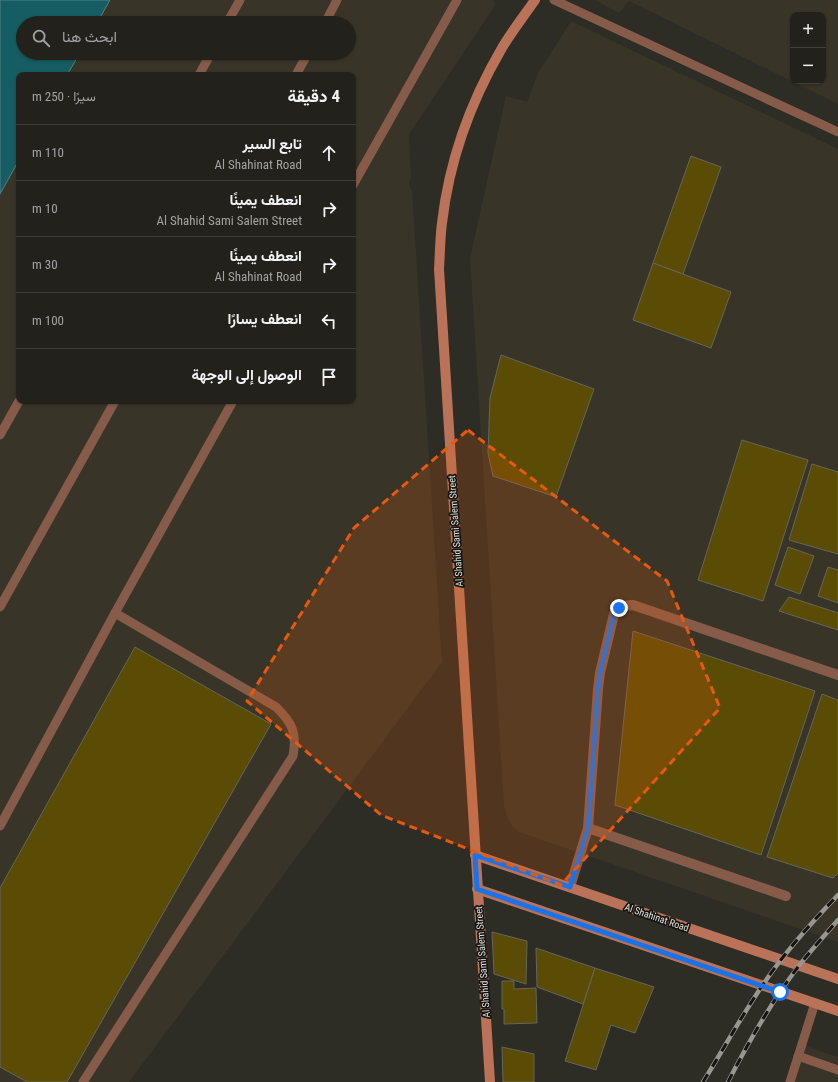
<!DOCTYPE html>
<html lang="ar">
<head>
<meta charset="utf-8">
<style>
  :root { --surface:#22211c; --page:#2a2925; --text:#f1f3f6; --muted:#a2a3a3; --line:#3f3e3b }
  body { margin:0; font-family:"Roboto Condensed",Vazirmatn,sans-serif; background:var(--page); color:var(--text); direction:rtl }
  .controls { position:absolute; right:12px; top:12px; display:grid; overflow:hidden; border-radius:8px; box-shadow:0 1px 3px #0004 }
  .controls button { width:36px; height:36px; display:grid; place-items:center; padding:0; border:0; border-bottom:1px solid var(--line); background:var(--surface); color:var(--text); font:20px sans-serif }
  .stop { position:absolute; width:12px; height:12px; margin:-9px; border:3px solid #1a73e8; border-radius:50%; background:#fff }
  .stop.end { background:#1a73e8; border-color:#fff; box-shadow:0 1px 4px #0008 }
  .list { margin:0; padding:0; list-style:none }
  h2 { display:flex; justify-content:space-between; align-items:center; height:52px; margin:0; padding:0 16px; font-size:17px }
  h2 small { font-size:13px; font-weight:400; color:var(--muted) }
  .list li { display:grid; grid-template-columns:26px 1fr auto; gap:12px; align-items:center; box-sizing:border-box; height:56px; padding:0 16px; border-top:1px solid var(--line) }
  .list b { display:block; font-size:15px; white-space:nowrap }
  .list p { margin:0; font-size:13px; white-space:nowrap; color:var(--muted) }
  .list em { font-size:13px; font-style:normal; color:var(--muted) }
  .icon { flex:none; width:22px; height:22px; fill:none; stroke:currentColor; stroke-width:2; stroke-linecap:round; stroke-linejoin:round }
  .map { position:relative; flex:none; width:838px; height:1082px; overflow:hidden; direction:ltr }
  .search { position:absolute; background:var(--surface); box-shadow:0 1px 3px #0004; left:16px; top:16px; width:340px; height:44px; display:flex; align-items:center; gap:10px; box-sizing:border-box; padding:0 14px; border-radius:22px; color:var(--muted); font-size:15px }
  .panel { position:absolute; background:var(--surface); box-shadow:0 1px 3px #0004; left:16px; top:72px; width:340px; height:332px; border-radius:8px; direction:rtl }
  .map>svg:first-child { display:block }
</style>
</head>
<body>
<div class="map">
<svg width="838" height="1082" viewBox="0 0 838 1082">
  <rect width="100%" height="100%" fill="#2d2c25"/>
  <g fill="#383528" fill-rule="evenodd">
    <path d="M110,0H494L495,5L409,134L411,178L409,185L412,191L442,662L129,1082H0V194L19,160V401H353V75H67L80,53H349V23H97Z"/>
    <path d="M595,0H838V104L629,1L619,13ZM793,15H823V81H793Z"/>
    <path d="M571,21L838,149V942L519,832L512,826L507,817L504,806L470,258L506,96L527,102L538,73Z"/>
    <path d="M803,1045L838,1057V1082H791Z"/>
  </g>
  <path fill="#155d62" stroke="#528486" d="M0,0H110L97,23H23V53H80L67,75H19V160L0,194Z"/>
  <g fill="#5a4c04" stroke="#66655d">
    <path d="M691,156L721,167L683,274L653,263Z"/>
    <path d="M653,263L731,292L711,348L633,320Z"/>
    <path d="M501,355L594,389L556,497L493,476L488,453L490,398Z"/>
    <path d="M742,440L808,460L763,601L698,580Z"/>
    <path d="M812,464L838,472V554L789,540Z"/>
    <path d="M788,547L814,556L800,594L775,585Z"/>
    <path d="M828,567L838,570V603L818,596Z"/>
    <path d="M789,597L838,613V630L779,611Z"/>
    <path d="M633,631L815,691L761,855L615,805Z"/>
    <path d="M135,647L271,724L67,1082H27L0,1067V888Z"/>
    <path d="M822,694L838,700V873L833,878L767,857Z"/>
    <path d="M492,932L527,941L526,984L494,974Z"/>
    <path d="M536,948L595,968L583,1004L537,987Z"/>
    <path d="M595,968L654,987L635,1033L611,1025L596,1070L565,1061Z"/>
    <path d="M502,981H514V989L536,988L537,1023L504,1024V1009H502Z"/>
    <path d="M502,1047L534,1054V1082H503Z"/>
  </g>
  <g fill="none" stroke-linecap="round" stroke-linejoin="round">
    <g stroke="#875b49" stroke-width="9">
      <path d="M554,0L838,132"/>
      <path d="M227,23L240,0"/>
      <path d="M325,23L337,0"/>
      <path d="M199,75L211,53"/>
      <path d="M296,75L308,53"/>
      <path d="M353,185L457,0"/>
      <path d="M0,435L19,401"/>
      <path d="M0,607L115,401"/>
      <path d="M0,826L115,613L233,401"/>
      <path d="M798,1056L838,1070"/>
      <path d="M83,1082L293,756C297,734 293,723 276,707L115,613"/>
      <path d="M790,1082L815,1003"/>
    </g>
    <g stroke="#875b49" stroke-width="10">
      <path d="M588,828L786,896"/>
      <path d="M570,887L588,828L598,689L600,673L614,614C620,607 624,605 633,605L838,675"/>
    </g>
    <g stroke="#ba7358" stroke-width="10">
      <path d="M475,855L838,979"/>
      <path d="M477,889L838,1011"/>
      <path d="M490,1082L439,269C440,254 440,238 442,223C449,162 471,101 502,48C512,31 524,16 535,0"/>
    </g>
    <defs>
      <g id="rail">
        <path d="M703,1082C723,1050 741,1017 762,986C784,953 811,923 838,895"/>
        <path d="M728,1082C748,1043 772,1001 798,967C811,950 825,935 838,920"/>
      </g>
    </defs>
    <use href="#rail" stroke="#979690" stroke-width="4.5"/>
    <use href="#rail" stroke="#151411" stroke-width="3" stroke-dasharray="9" stroke-linecap="butt"/>
  </g>
  <g fill="none" stroke-linecap="round" stroke-linejoin="round">
    <path stroke="#1a73e8" stroke-width="5" d="M619,608L614,614L600,673L598,689L588,828L570,887L475,855L477,889L780,992"/>
  </g>
  <path fill="#e8590c" fill-opacity="0.2" stroke="#e8590c" stroke-width="3" stroke-dasharray="8 5" stroke-linejoin="round" d="M468,430L667,581L720,708L561,885L381,815L247,701L354,528Z"/>
  <g text-anchor="middle" stroke-width="3.5" stroke-linejoin="round" paint-order="stroke">
    <g font-size="10" fill="#e0dfdb" stroke="#151411">
      <text transform="translate(455 531) rotate(-94)" y="4">Al Shahid Sami Salem Street</text>
      <text transform="translate(657 917) rotate(19)" y="4">Al Shahinat Road</text>
      <text transform="translate(482 962) rotate(-94)" y="4">Al Shahid Sami Salem Street</text>
    </g>
  </g>
</svg>
<div class="controls">
<button>+</button>
<button>−</button>
</div>
<div class="stop" style="left:780px;top:992px"></div>
<div class="stop end" style="left:619px;top:608px"></div>
<div class="search"><svg class="icon" aria-label="search" viewBox="0 0 24 24"><circle cx="10" cy="10" r="6"/><path d="M15 15l6 6"/></svg>ابحث هنا</div>
<section class="panel">
<h2>4 دقيقة<small>سيرًا · 250 m</small></h2>
<ul class="list">
<li><svg class="icon" aria-label="ahead" viewBox="0 0 24 24"><path d="M12 20V5M6 11l6-6 6 6"/></svg><div><b>تابع السير</b><p>Al Shahinat Road</p></div><em>110 m</em></li>
<li><svg class="icon" aria-label="right" viewBox="0 0 24 24"><path d="M7 20v-9h11M14 6l5 5-5 5"/></svg><div><b>انعطف يمينًا</b><p>Al Shahid Sami Salem Street</p></div><em>10 m</em></li>
<li><svg class="icon" aria-label="right" viewBox="0 0 24 24"><path d="M7 20v-9h11M14 6l5 5-5 5"/></svg><div><b>انعطف يمينًا</b><p>Al Shahinat Road</p></div><em>30 m</em></li>
<li><svg class="icon" aria-label="left" viewBox="0 0 24 24"><path d="M17 20v-9H6M10 6l-5 5 5 5"/></svg><div><b>انعطف يسارًا</b></div><em>100 m</em></li>
<li><svg class="icon" aria-label="arrive" viewBox="0 0 24 24"><path d="M6 21V4h12l-3 4 3 4H6"/></svg><div><b>الوصول إلى الوجهة</b></div></li>
</ul>
</section>
</div>
</body>
</html>
